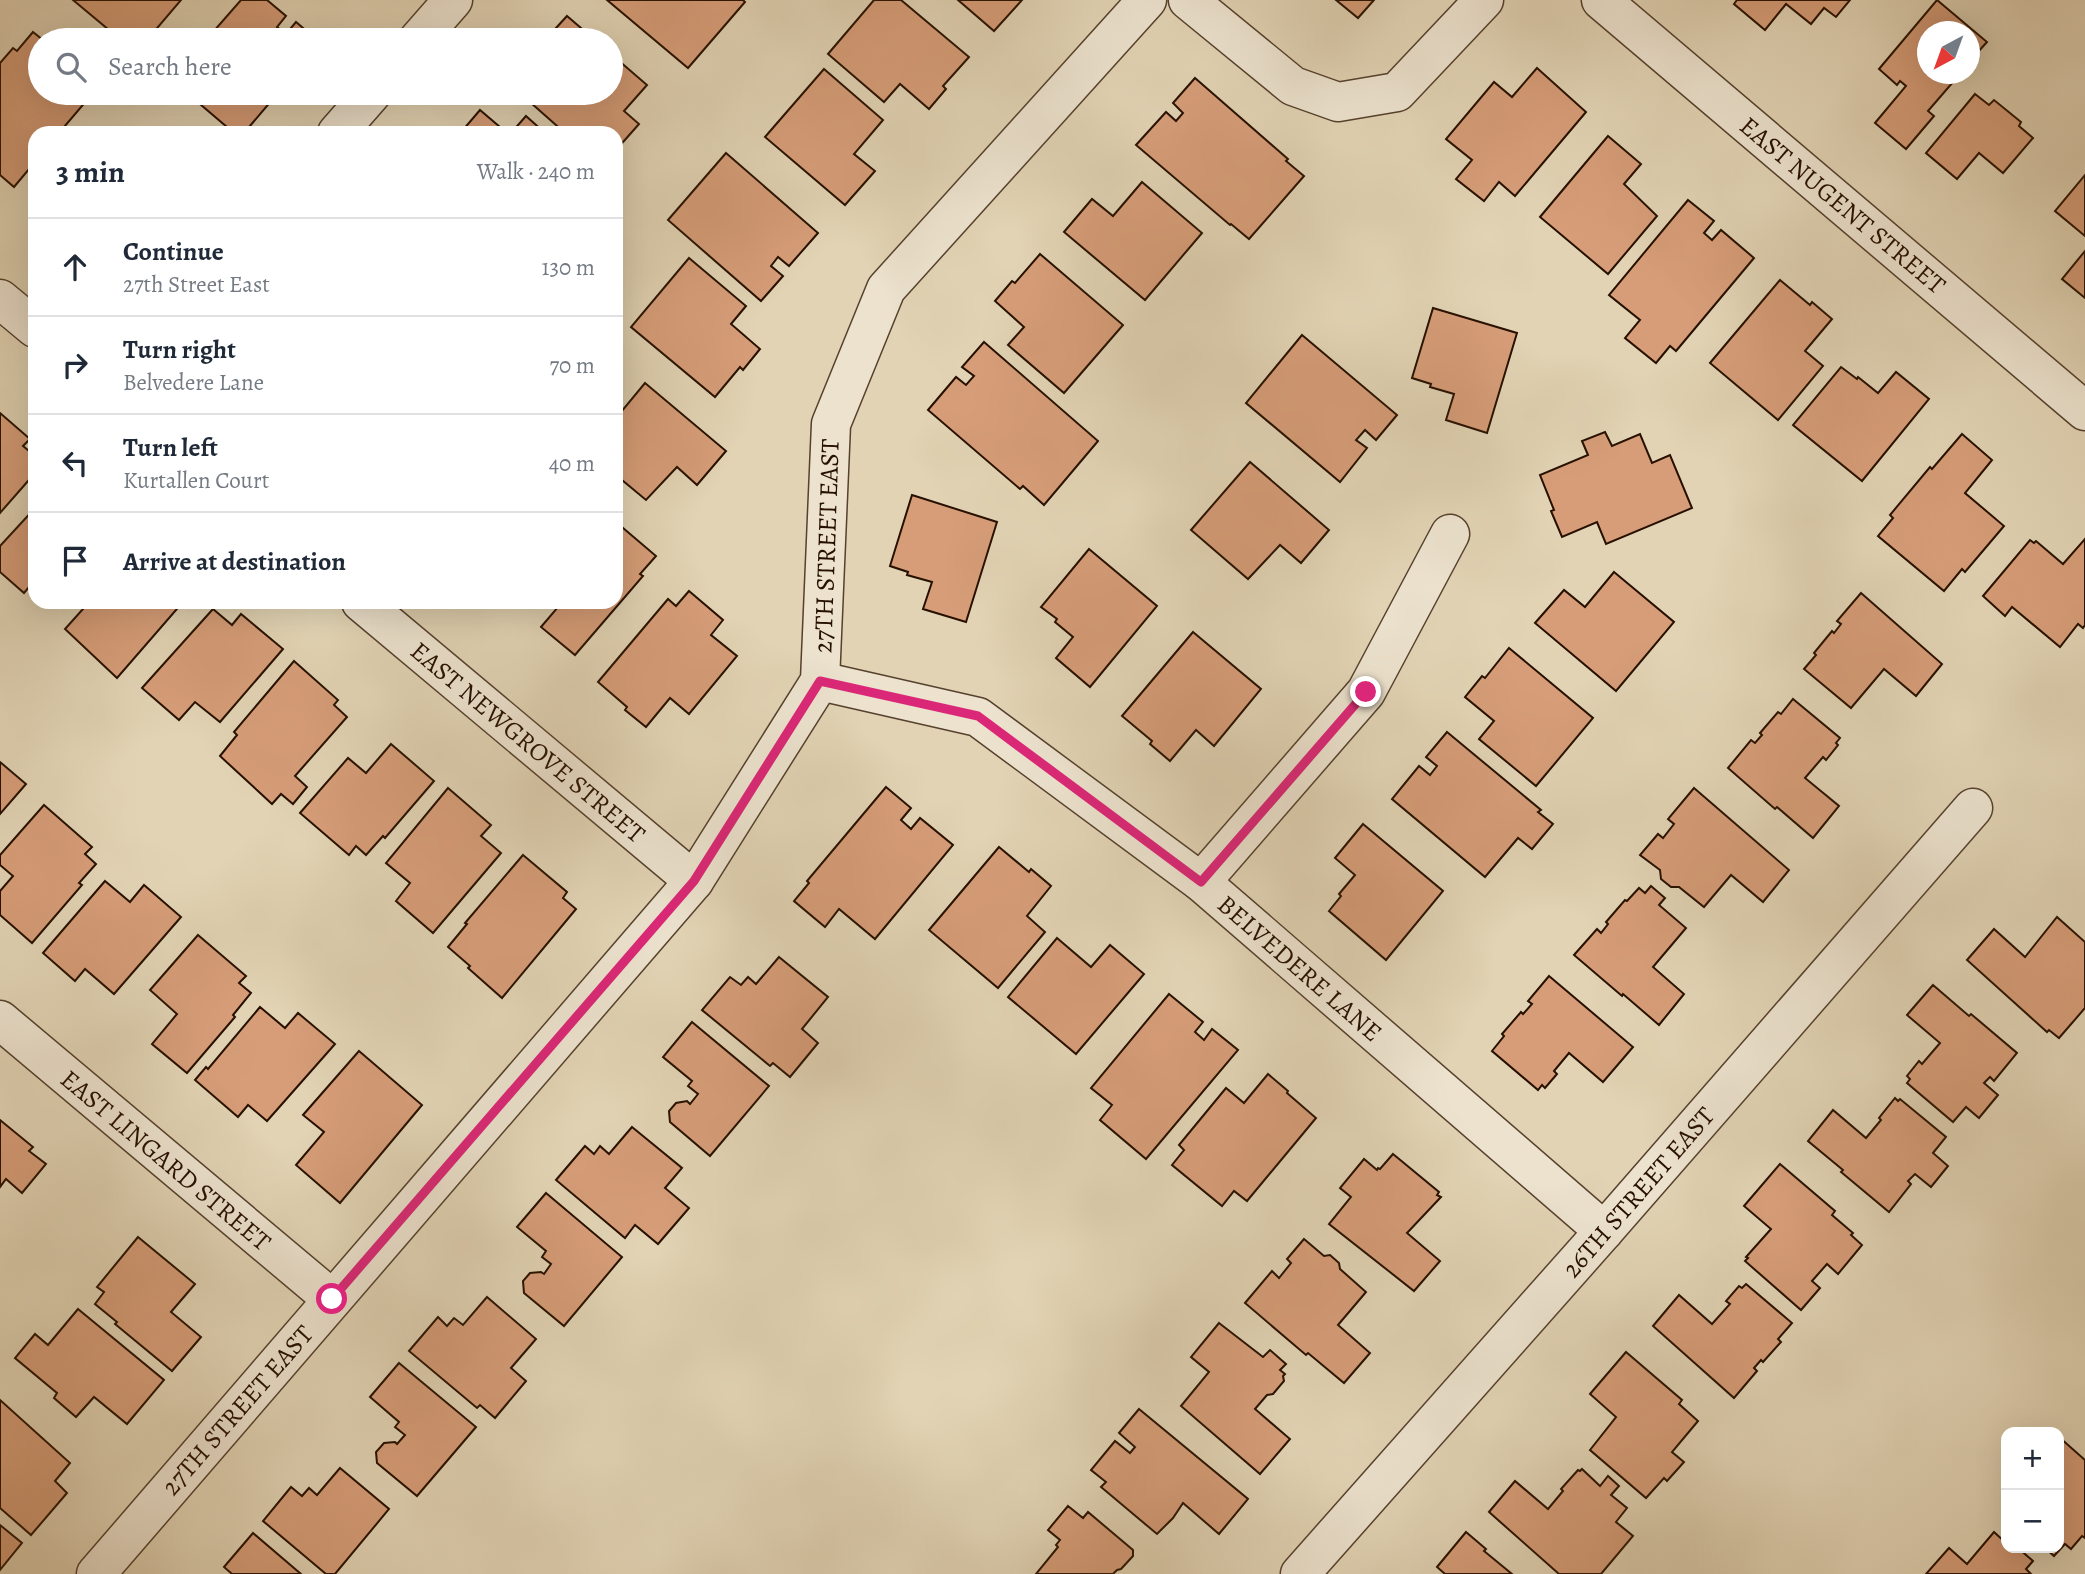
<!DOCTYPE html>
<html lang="en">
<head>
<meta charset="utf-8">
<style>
  :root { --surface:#fff; --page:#f6f6f7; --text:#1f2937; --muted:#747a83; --line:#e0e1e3 }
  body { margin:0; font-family:Alegreya,serif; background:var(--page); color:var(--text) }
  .controls { position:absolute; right:21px; bottom:21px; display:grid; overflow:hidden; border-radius:14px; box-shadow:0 7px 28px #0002 }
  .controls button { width:63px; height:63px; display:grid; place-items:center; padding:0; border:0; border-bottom:2px solid var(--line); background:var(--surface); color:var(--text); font:35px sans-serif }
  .compass { position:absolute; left:1917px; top:21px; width:63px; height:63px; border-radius:50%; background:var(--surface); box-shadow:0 7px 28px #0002; rotate:221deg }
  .stop { position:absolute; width:21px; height:21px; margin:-16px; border:5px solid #db2777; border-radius:50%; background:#fff }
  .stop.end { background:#db2777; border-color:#fff; box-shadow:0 2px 7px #0008 }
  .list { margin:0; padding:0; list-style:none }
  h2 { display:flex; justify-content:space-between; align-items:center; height:91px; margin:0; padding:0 28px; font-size:30px }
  h2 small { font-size:23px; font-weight:400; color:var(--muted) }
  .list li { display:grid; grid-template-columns:46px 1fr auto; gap:21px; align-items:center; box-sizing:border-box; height:98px; padding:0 28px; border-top:2px solid var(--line) }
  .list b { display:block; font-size:26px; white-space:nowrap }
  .list p { margin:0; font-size:23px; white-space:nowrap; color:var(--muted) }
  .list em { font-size:23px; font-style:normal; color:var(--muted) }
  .icon { flex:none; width:38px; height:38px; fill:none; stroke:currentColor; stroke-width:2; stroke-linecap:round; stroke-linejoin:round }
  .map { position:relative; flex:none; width:2085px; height:1574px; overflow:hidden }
  .search { position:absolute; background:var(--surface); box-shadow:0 7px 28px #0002; left:28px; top:28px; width:595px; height:77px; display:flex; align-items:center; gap:18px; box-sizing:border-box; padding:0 24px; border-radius:38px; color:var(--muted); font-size:26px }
  .panel { position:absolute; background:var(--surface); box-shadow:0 7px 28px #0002; left:28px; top:126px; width:595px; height:483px; border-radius:21px }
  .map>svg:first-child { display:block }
</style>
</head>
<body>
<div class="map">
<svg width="2085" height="1574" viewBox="0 0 2085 1574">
  <rect width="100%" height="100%" fill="#e1d3b4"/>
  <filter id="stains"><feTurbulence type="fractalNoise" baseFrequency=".00286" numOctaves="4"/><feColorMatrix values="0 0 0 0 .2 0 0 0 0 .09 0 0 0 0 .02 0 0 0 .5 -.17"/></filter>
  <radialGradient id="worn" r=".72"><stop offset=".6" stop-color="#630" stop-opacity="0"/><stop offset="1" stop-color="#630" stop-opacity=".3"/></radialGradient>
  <g fill="#d69d78" stroke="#271000" stroke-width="2">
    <path d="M73,0H181L147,40H121Z"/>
    <path d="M241,0H267L286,16L277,27L286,34L296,22L317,40H206Z"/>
    <path d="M607,0H743L745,2L688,68Z"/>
    <path d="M874,0H901L969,57L943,86L946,89L929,109L900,84L884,102L828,54Z"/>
    <path d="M958,0H1022L994,31Z"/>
    <path d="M1336,0H1374L1358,18Z"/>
    <path d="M1737,0H1850L1836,17L1824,8L1811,24L1786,4L1765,30L1734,4Z"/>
    <path d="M1937,0L1987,42L1969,62V32H1927V74H1960L1928,111L1934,116L1906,149L1875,123L1906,86L1900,81L1897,85L1879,69Z"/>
    <path d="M567,16L595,40H545Z"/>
    <path d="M33,32L43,40H40V93H93L59,133H35V162L14,187L0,175V63L13,48L17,51Z"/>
    <path d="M611,54L647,85L624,111L639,124L616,150V133H565L531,103L540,93H611Z"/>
    <path d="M1537,68L1586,112L1515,196L1499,182L1484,201L1456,179L1472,160L1446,139L1494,82L1512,97Z"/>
    <path d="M824,69L883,120L854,154L875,171L845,205L765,137Z"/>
    <path d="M1195,78L1288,159L1286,161L1304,176L1249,239L1231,224L1230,225L1136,145L1166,112L1176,121L1183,113L1173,103Z"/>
    <path d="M187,93H278L244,133H234Z"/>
    <path d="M1975,94L1989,105L1994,100L2021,122L2019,126L2033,138L2003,173L1979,153L1957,179L1926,153Z"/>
    <path d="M480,110L507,133H465L462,131Z"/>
    <path d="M526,116L545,133H511Z"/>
    <path d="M1608,136L1641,164L1624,184L1657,216L1608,274L1540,217Z"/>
    <path d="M726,153L818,233L789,266L778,257L771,266L783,276L761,301L668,220Z"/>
    <path d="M2085,175V236L2055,211Z"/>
    <path d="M1142,182L1202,233L1145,300L1064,232L1092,199L1113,216Z"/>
    <path d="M1688,200L1714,221L1704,233L1712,240L1721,230L1754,258L1676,351L1670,346L1656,363L1625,338L1640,320L1609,295Z"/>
    <path d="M2085,251V298L2062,279Z"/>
    <path d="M1040,254L1123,325L1064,393L1008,345L1024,327L995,301L1012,281L1015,283Z"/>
    <path d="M689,258L746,306L731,324L760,349L743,370L740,367L715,397L631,327Z"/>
    <path d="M1780,280L1810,305L1812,302L1832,319L1805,351L1823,366L1778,420L1710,363Z"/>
    <path d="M1433,308L1517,333L1487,433L1446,420L1454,394L1430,387L1431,384L1412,378Z"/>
    <path d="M1302,335L1397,415L1376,440L1365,430L1356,440L1367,448L1340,482L1246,403Z"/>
    <path d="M984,342L1098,441L1044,505L1023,486L1020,489L928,410L956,377L966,385L974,376L962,367Z"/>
    <path d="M1841,367L1857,379L1858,377L1878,393L1896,372L1929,399L1862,481L1793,425Z"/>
    <path d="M645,383L726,451L697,485L677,467L646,500L616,475V418Z"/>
    <path d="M0,413L30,439L23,446L35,456V473L0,513Z"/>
    <path d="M1605,432L1612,446L1640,434L1652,463L1670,455L1692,508L1606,544L1597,522L1562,537L1551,511L1554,510L1540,475L1588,455L1582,441Z"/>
    <path d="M1962,434L1992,460L1965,493L2004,526L1965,572L1962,569L1944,591L1878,536L1893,518L1890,515L1930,467L1932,469Z"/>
    <path d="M1250,462L1329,530L1301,563L1280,545L1248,579L1191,530Z"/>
    <path d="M912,495L997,522L966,622L923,609L932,582L907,575L908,572L890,566Z"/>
    <path d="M35,508V580L24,593L0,572V546Z"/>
    <path d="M616,522L656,556L640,574L643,576L575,655L541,627L559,606L554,602H616Z"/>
    <path d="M2085,539V625L2083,628L2078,624L2060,647L2012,607L2005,616L1983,596L2030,540L2034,543L2036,541L2063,564Z"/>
    <path d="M1089,549L1157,606L1090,687L1056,658L1073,637L1055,622L1057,619L1041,607Z"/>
    <path d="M1614,572L1674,622L1616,691L1535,623L1564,590L1585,607Z"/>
    <path d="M689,591L723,620L711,635L737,656L689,714L670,698L646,727L625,710L627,707L598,682L668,599L676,606Z"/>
    <path d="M1861,593L1942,664L1916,696L1884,669L1851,708L1804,669L1816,655L1814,653L1832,631L1834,633L1841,624L1837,621Z"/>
    <path d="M80,602H183L117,678L65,629L83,609L78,604Z"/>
    <path d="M213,609L232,625L241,614L283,649L220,722L195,702L179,720L142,688Z"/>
    <path d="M1193,632L1261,689L1214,746L1196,730L1170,761L1150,744L1152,741L1122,716Z"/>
    <path d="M1509,648L1593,718L1536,786L1479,739L1494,721L1465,697L1482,676L1485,678Z"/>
    <path d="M294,661L338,700L334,705L347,717L295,776L307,787L293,804L281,794L272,804L220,756L237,735L234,732Z"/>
    <path d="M1793,699L1840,738L1836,743L1838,745L1826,760L1823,757L1805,778L1839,806L1813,838L1777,807L1775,809L1728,768L1751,740L1755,743L1762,735L1760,733L1778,712L1781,714Z"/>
    <path d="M1447,732L1541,810L1538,812L1553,824L1532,849L1518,838L1485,877L1392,799L1419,766L1430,775L1437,766L1426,757Z"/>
    <path d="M391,744L434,781L385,838L383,836L366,855L356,846L349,855L300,813L348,758L366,773Z"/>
    <path d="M0,762L26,784L0,814Z"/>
    <path d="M886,787L911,808L901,820L911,829L920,818L953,845L875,939L839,909L825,927L794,901L809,883L807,881Z"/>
    <path d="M448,788L491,825L481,836L501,853L433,933L396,901L410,883L386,863Z"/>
    <path d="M1694,788L1789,870L1763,902L1731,875L1704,907L1679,887H1671L1661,879L1660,870L1640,855L1658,834L1663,838L1674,824L1668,819Z"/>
    <path d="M44,805L92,847L85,854L96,864L79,883L82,885L32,943L0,915V891L13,876L0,865V855Z"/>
    <path d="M1363,824L1443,891L1386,960L1329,911L1341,896L1339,894L1355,875L1335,858Z"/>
    <path d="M999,847L1029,872L1031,869L1051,886L1027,916L1045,932L998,988L929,930Z"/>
    <path d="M523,855L567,892L563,898L576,909L502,998L468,968L470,966L448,947L467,924L465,923Z"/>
    <path d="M105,881L130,902L144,885L181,917L114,994L85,969L75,981L43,953Z"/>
    <path d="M1651,886L1665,898L1659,905L1686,928L1653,967L1684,994L1659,1025L1623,994L1622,996L1574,955L1597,929L1601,933L1608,924L1606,922L1625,900L1627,901L1639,888L1645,893Z"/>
    <path d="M2057,917L2085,942V1008L2059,1038L2049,1030L2047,1032L1967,960L1994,929L2025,957Z"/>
    <path d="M198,935L246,976L239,983L251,993L233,1015L235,1017L187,1073L152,1044L177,1014L150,990Z"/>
    <path d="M1057,938L1091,967L1110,945L1144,974L1076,1054L1008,997Z"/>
    <path d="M779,957L828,997L802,1029L818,1043L790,1077L773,1063L770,1066L702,1010L730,977L741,985L748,977L756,984Z"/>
    <path d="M1549,976L1633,1047L1603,1082L1569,1053L1554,1071L1557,1074L1545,1088L1542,1085L1538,1090L1492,1051L1504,1036L1502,1034L1521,1012L1523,1014L1532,1004L1528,1001Z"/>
    <path d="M1933,985L1969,1016L1971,1014L2017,1053L1994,1081L1990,1077L1984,1083L1998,1095L1979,1118L1966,1107L1953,1122L1907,1083L1910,1079L1907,1076L1919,1061L1922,1064L1940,1043L1907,1015Z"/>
    <path d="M1169,994L1203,1022L1195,1032L1204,1040L1212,1029L1238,1050L1146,1159L1100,1120L1112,1105L1091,1088Z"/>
    <path d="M260,1007L285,1028L298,1013L335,1044L267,1121L248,1105L238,1117L195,1080L206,1067L208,1069Z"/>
    <path d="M692,1022L769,1086L710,1156L670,1122L669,1111L676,1103L687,1101L690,1104L698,1094L688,1086L692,1081L663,1057Z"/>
    <path d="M359,1051L422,1105L340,1203L296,1165L324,1132L303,1115Z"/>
    <path d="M1268,1074L1288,1091L1287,1093L1316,1118L1247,1201L1234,1191L1222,1206L1172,1165L1184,1150L1179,1145L1226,1088L1244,1103Z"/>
    <path d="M1895,1098L1898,1101L1900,1099L1946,1137L1933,1153L1948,1166L1931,1187L1915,1174L1908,1181L1911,1184L1889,1212L1841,1172L1843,1170L1808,1141L1833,1110L1866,1138L1881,1120L1879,1118Z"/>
    <path d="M0,1120L33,1147L29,1151L46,1164L22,1193L6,1179L0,1187Z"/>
    <path d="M632,1127L682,1168L665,1188L689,1208L658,1244L635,1225L625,1238L556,1180L585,1146L594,1154L600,1146L609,1154Z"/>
    <path d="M1393,1154L1439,1192L1437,1195L1441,1197L1407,1233L1440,1261L1414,1291L1329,1224L1351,1197L1340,1188L1364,1159L1377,1170L1378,1168L1380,1169Z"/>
    <path d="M1780,1164L1835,1211L1832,1215L1853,1233L1851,1235L1862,1245L1838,1274L1827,1264L1812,1281L1820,1288L1801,1310L1745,1261L1748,1258L1746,1257L1771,1229L1744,1206Z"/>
    <path d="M546,1193L622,1257L564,1326L524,1293L523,1281L530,1273L541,1272L544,1274L551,1264L542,1257L546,1251L517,1227Z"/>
    <path d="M138,1237L195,1284L171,1312L201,1337L172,1371L115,1324L117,1322L95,1304L104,1292L97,1287Z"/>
    <path d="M1304,1239L1324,1256L1330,1255L1339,1263L1340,1269L1366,1292L1338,1325L1370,1353L1344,1383L1308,1353L1306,1355L1245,1303L1272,1271L1279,1278L1291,1263L1287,1259Z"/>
    <path d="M1746,1284L1792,1323L1778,1339L1781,1342L1763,1362L1761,1360L1754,1368L1757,1371L1734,1398L1653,1326L1679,1295L1712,1324L1730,1304L1726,1301L1739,1286L1742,1288Z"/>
    <path d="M487,1297L536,1339L511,1368L526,1381L495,1418L480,1405L477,1408L409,1351L438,1317L447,1326L454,1318L463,1325Z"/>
    <path d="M78,1309L164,1380L127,1424L94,1397L76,1417L54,1398L57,1393L15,1358L35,1334L48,1345Z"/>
    <path d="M1219,1323L1263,1357L1270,1350L1286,1364L1280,1370L1285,1374L1283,1376L1284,1381L1273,1394L1267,1395L1255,1409L1290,1439L1260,1474L1181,1406L1209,1372L1191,1357Z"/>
    <path d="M1626,1352L1682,1400L1679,1404L1698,1421L1672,1452L1684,1462L1667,1481L1664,1478L1646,1498L1590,1450L1616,1417L1590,1394Z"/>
    <path d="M399,1363L476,1427L417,1496L377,1463L376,1452L384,1443L395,1442L397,1444L405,1435L395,1427L399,1422L370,1397Z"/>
    <path d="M0,1400L70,1463L55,1481L67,1493L31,1535L0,1508Z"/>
    <path d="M1139,1409L1248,1499L1219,1534L1183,1503L1173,1518L1157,1534L1101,1487L1106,1482L1091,1470L1115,1441L1130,1453L1135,1447L1119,1433Z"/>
    <path d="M2059,1437L2085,1460V1538L2082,1536L2071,1549L2065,1544L2054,1556L2045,1548H2059Z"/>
    <path d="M340,1468L389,1509L335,1574H326L263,1521L291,1487L302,1496L309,1488L317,1495Z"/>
    <path d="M1582,1469L1600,1486L1608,1476L1619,1486L1611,1495L1627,1508L1616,1522L1633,1536L1601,1574H1559L1489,1512L1515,1481L1548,1509L1563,1491L1561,1489L1578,1470L1580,1471Z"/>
    <path d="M1068,1506L1083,1518L1088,1512L1133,1550V1556L1121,1569L1117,1570L1113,1574H1036L1058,1547L1056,1545L1060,1540L1048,1530Z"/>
    <path d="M0,1525L22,1543L0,1570Z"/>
    <path d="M1466,1532L1486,1549L1484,1551L1512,1574H1445L1437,1567Z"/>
    <path d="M1994,1532L2006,1543V1548H2018L2033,1561L2026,1569L2031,1574H1926L1949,1548L1967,1564Z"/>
    <path d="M253,1533L301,1574H232L224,1567Z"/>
  </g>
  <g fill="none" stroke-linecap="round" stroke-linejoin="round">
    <defs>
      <g id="street">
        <path d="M1188,0L1293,86L1338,102L1397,92L1484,0"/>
        <path d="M1601,0L2085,411"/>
        <path d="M418,40L453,0"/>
        <path d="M337,133L372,93"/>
        <path d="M0,299L35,328"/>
        <path d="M361,602L694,881"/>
        <path d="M820,681L978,717L1201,882L1604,1231"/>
        <path d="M1201,882L1366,692L1450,534"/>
        <path d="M0,1020L332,1299"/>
        <path d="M96,1574L694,881L820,681L831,424L886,289L1147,0"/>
        <path d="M1300,1574L1604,1231L1973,808"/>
      </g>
    </defs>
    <use href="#street" stroke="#56412d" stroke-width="41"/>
    <use href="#street" stroke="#ece2ce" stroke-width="38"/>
  </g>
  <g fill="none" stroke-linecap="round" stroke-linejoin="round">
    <path stroke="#db2777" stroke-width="9" d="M332,1299L694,881L820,681L978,716L1201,882L1366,692"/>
  </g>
  <g text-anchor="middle" stroke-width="7" stroke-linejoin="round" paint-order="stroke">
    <g font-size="26" fill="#271000" stroke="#ece2ce">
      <text transform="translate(1843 205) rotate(40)" y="9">EAST NUGENT STREET</text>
      <text transform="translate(826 546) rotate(-88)" y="9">27TH STREET EAST</text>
      <text transform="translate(528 742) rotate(40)" y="9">EAST NEWGROVE STREET</text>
      <text transform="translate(1300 968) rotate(41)" y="9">BELVEDERE LANE</text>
      <text transform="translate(166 1160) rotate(40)" y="9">EAST LINGARD STREET</text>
      <text transform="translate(1638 1192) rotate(-49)" y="9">26TH STREET EAST</text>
      <text transform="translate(237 1410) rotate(-49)" y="9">27TH STREET EAST</text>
    </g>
  </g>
  <rect width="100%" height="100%" filter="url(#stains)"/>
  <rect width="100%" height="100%" fill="url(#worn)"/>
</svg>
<div class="controls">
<button>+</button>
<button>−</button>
</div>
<svg class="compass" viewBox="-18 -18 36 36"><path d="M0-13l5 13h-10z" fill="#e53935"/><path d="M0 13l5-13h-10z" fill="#747a83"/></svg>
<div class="stop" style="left:332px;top:1299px"></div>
<div class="stop end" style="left:1366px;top:692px"></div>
<div class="search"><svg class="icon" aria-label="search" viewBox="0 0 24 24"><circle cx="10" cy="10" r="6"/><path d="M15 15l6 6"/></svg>Search here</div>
<section class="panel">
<h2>3 min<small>Walk · 240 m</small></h2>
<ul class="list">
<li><svg class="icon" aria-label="ahead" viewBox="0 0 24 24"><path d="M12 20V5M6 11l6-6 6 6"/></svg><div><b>Continue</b><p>27th Street East</p></div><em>130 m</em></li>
<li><svg class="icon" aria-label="right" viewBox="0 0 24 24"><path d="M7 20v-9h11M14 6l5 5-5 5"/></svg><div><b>Turn right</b><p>Belvedere Lane</p></div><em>70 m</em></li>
<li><svg class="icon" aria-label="left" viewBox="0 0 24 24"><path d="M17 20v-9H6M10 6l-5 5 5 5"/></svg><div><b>Turn left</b><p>Kurtallen Court</p></div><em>40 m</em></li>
<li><svg class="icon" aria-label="arrive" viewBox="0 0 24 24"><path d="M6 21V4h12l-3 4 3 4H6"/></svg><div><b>Arrive at destination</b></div></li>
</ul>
</section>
</div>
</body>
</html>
